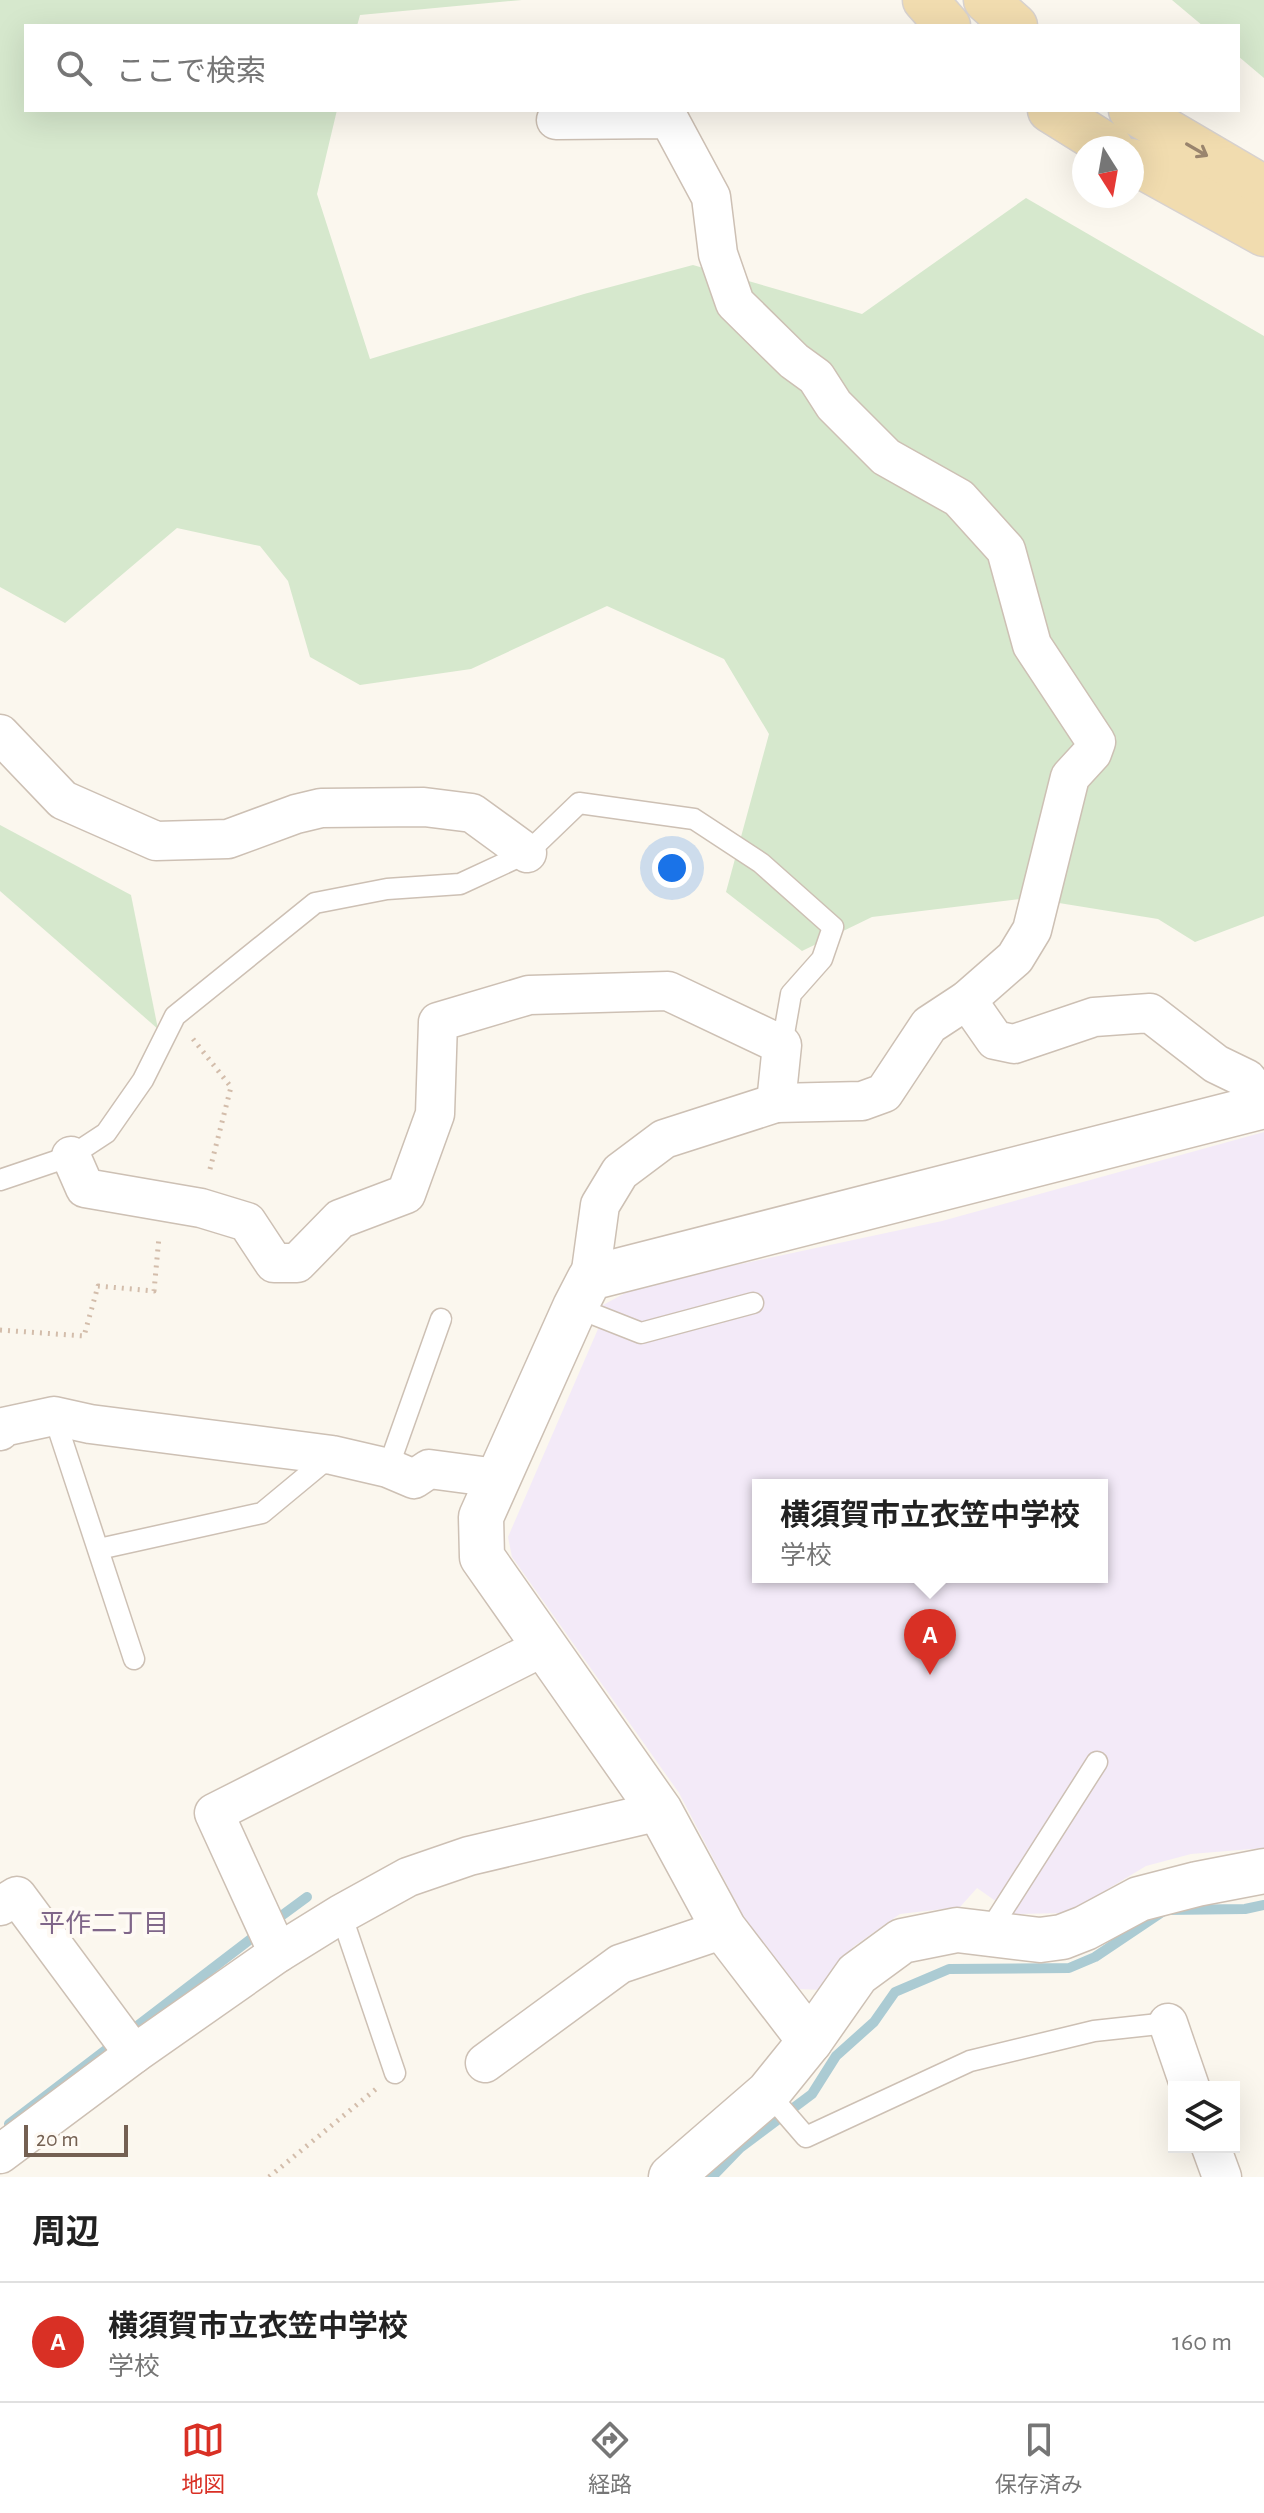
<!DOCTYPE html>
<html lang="ja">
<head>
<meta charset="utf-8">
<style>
  :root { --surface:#fff; --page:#f2f2f2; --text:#222; --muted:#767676; --line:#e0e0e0; --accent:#d93025 }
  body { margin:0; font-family:"Alegreya Sans","Noto Sans JP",sans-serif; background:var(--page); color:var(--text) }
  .controls { position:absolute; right:24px; bottom:24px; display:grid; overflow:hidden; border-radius:0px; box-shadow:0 8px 32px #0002 }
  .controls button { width:72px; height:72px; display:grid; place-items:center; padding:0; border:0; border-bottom:2px solid var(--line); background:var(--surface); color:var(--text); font:40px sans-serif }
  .compass { position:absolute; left:1072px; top:136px; width:72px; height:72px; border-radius:50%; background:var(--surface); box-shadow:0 8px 32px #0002; rotate:169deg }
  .scale { position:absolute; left:24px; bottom:20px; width:104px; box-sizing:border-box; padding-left:8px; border:4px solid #746052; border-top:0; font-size:22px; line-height:28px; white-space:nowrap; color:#746052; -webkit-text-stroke:6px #fefaf4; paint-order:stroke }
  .you { position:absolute; left:672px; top:868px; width:28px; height:28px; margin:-20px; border:6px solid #fff; border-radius:50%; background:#1a73e8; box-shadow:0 0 0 12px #1a73e833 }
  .badge { display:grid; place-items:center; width:52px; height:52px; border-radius:50%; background:var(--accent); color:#fff; font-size:26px; font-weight:700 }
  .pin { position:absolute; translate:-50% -66px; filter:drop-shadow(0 2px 4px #0008) }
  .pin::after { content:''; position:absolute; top:42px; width:28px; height:24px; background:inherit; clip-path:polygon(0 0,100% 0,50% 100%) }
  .popup { position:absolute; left:752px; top:1479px; width:356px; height:104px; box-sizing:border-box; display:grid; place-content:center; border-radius:0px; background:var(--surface); filter:drop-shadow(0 2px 6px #0005); font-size:26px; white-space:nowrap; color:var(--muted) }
  .popup b { font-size:30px; color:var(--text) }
  .popup::after { content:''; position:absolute; left:50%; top:100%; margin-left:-16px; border:16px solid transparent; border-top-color:var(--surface) }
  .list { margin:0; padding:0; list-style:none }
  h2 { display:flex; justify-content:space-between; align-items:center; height:104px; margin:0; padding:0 32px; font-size:34px }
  h2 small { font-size:26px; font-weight:400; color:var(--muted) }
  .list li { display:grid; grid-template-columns:52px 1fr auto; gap:24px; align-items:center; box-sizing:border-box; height:120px; padding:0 32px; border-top:2px solid var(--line) }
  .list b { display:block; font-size:30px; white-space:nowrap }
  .list p { margin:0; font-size:26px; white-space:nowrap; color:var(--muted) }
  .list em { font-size:26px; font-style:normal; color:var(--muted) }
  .icon { flex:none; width:44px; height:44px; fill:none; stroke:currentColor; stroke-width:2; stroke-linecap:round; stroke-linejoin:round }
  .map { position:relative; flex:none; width:1264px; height:2177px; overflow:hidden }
  .search { position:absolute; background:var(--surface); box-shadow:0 8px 32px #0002; left:24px; right:24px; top:24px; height:88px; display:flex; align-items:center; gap:20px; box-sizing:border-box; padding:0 28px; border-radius:0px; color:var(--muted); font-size:30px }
  .sheet { height:224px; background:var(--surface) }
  nav { display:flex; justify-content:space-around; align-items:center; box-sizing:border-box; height:112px; border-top:2px solid var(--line); background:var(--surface); font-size:22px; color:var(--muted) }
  nav a { display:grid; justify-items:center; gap:4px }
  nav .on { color:var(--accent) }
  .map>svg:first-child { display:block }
</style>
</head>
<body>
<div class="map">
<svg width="1264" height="2177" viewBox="0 0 1264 2177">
  <rect width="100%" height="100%" fill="#fbf7ee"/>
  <path fill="#f3eaf8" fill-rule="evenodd" d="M1264,1132V1848L1191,1854L1146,1866L1068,1913L1014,1914L977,1888L960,1907L900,1914L853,1947L823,1990L797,1989L750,1929L679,1793L512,1557L508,1537L598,1329L603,1305L638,1286L942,1221ZM758,1485H1102V1577H758Z"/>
  <g fill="#d6e8cd">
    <path d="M0,0H522L360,15L357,26H26V110H337L317,194L370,359L584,294L693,265L862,314L1026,198L1264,336V916L1195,942L1158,919L1028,898L872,917L802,951L726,892L769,734L724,659L607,606L471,669L360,685L310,657L288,581L260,546L177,528L65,623L0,587Z"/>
    <path d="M1172,0H1264V78L1238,56V26H1203Z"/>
    <path d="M0,825L131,895L158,1029L0,891Z"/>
  </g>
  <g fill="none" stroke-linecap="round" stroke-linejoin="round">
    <g stroke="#abcbd3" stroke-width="10">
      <path d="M273,1922L307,1897"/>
      <path d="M9,2124L260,1932"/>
      <path d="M712,2177L740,2148L812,2094L836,2056L874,2022L895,1992L949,1969L1069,1968L1095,1957L1165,1910L1245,1909L1264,1905"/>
    </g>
    <defs>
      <g id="service">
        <path d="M0,1180L71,1156L106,1133L143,1080L175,1016L315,903L387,889L460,884L527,853L579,803L694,819L761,863L833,927L822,959L791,994L782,1045"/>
        <path d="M575,1307L641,1333L753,1303"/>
        <path d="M54,1416L134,1659"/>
        <path d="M388,1468L441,1319"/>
        <path d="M99,1549L262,1513L332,1455"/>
        <path d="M341,1914L395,2073"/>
        <path d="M988,1933L1097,1762"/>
        <path d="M768,2093L806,2137L970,2061L1094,2031L1168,2023"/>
      </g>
      <g id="minor">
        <path d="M556,120L669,119L711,197L718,254L735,303L794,361L816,377L834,405L886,457L959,498L1006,550L1032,645L1096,742L1092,753L1070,777L1032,930L1015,958L967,1000L929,1025L884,1093L862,1101L776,1103L664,1139L620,1172L600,1205L590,1278"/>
        <path d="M0,734L63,800L156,841L228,839L296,814L321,808L424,807L472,813L527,853"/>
        <path d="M967,1000L995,1040L1014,1044L1094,1017L1150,1013L1216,1064L1247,1079L1264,1106"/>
        <path d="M71,1156L85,1188L201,1208L247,1222L274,1263H297L340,1219L406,1194L435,1114L438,1022L529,995L668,991L782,1045L776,1103"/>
        <path d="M0,1431L3,1427L54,1416L90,1424L332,1455L388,1468L414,1479L429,1469L497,1478"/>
        <path d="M0,1906L17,1896L134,2054"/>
        <path d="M278,1953L214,1813L543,1647"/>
        <path d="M1168,2023L1190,2087"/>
        <path d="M485,2063L620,1964L724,1929"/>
        <path d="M1211,2147L1222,2177"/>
        <path d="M0,2154L134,2054L278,1953L341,1914L408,1877L469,1856L660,1811"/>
      </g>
      <g id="tertiary">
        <path d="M810,2041L724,1929L660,1811L482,1557L481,1517L575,1307L590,1278L1264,1106"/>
        <path d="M671,2177L768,2093L810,2041L857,1974L902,1941L957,1930L1040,1940L1062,1937L1085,1928L1139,1899L1197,1884L1264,1871"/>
      </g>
      <g id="primary">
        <path d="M925,0L948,26"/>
        <path d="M986,0L1015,26"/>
        <path d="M1050,110L1111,148"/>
        <path d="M1131,110L1264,188"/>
        <path d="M1132,161L1264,234"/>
      </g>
    </defs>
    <use href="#service" stroke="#cdc0b4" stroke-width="23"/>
    <use href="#minor" stroke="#cdc0b4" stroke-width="41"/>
    <use href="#tertiary" stroke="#cdc0b4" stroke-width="47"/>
    <use href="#primary" stroke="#d8d2cf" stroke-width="47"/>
    <g stroke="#d3bdab" stroke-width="5" stroke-dasharray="2 6" stroke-linecap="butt">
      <path d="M193,1039L231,1087L209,1173"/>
      <path d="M0,1330L84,1336L98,1286L154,1291L159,1237"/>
      <path d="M269,2177L376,2089"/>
    </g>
    <use href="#service" stroke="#fff" stroke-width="20"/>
    <use href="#minor" stroke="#fff" stroke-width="38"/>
    <use href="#tertiary" stroke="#fff" stroke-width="44"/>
    <use href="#primary" stroke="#f1dcaf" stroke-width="44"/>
  </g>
  <defs><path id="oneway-shaft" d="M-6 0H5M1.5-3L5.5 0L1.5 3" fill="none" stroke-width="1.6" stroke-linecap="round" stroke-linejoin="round" transform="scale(2)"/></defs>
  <use stroke="#9a856e" href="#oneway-shaft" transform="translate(1197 150) rotate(30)"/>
  <g text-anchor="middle" stroke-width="8" stroke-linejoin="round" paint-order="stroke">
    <g font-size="26" fill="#7f6689" stroke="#fefaf4">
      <text x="104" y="1932">平作二丁目</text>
    </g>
  </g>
</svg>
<div class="controls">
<button><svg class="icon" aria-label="layers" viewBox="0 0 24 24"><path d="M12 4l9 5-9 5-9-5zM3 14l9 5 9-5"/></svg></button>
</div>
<svg class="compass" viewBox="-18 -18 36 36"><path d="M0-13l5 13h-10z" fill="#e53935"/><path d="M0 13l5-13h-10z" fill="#767676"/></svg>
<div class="scale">20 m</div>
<div class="you"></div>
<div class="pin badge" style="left:930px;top:1675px">A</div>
<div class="popup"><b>横須賀市立衣笠中学校</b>学校</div>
<div class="search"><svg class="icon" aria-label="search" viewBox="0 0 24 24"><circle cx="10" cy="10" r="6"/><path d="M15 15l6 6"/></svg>ここで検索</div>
</div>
<section class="sheet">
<h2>周辺<small></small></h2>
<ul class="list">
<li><span class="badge">A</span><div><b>横須賀市立衣笠中学校</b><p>学校</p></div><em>160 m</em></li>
</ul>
</section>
<nav>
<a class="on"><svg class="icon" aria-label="map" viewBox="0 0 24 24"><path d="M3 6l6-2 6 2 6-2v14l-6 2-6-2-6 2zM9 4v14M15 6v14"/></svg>地図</a>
<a><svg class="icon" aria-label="directions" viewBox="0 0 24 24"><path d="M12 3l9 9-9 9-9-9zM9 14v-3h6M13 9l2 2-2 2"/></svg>経路</a>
<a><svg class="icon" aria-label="saved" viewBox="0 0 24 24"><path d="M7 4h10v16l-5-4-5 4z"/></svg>保存済み</a>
</nav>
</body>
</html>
